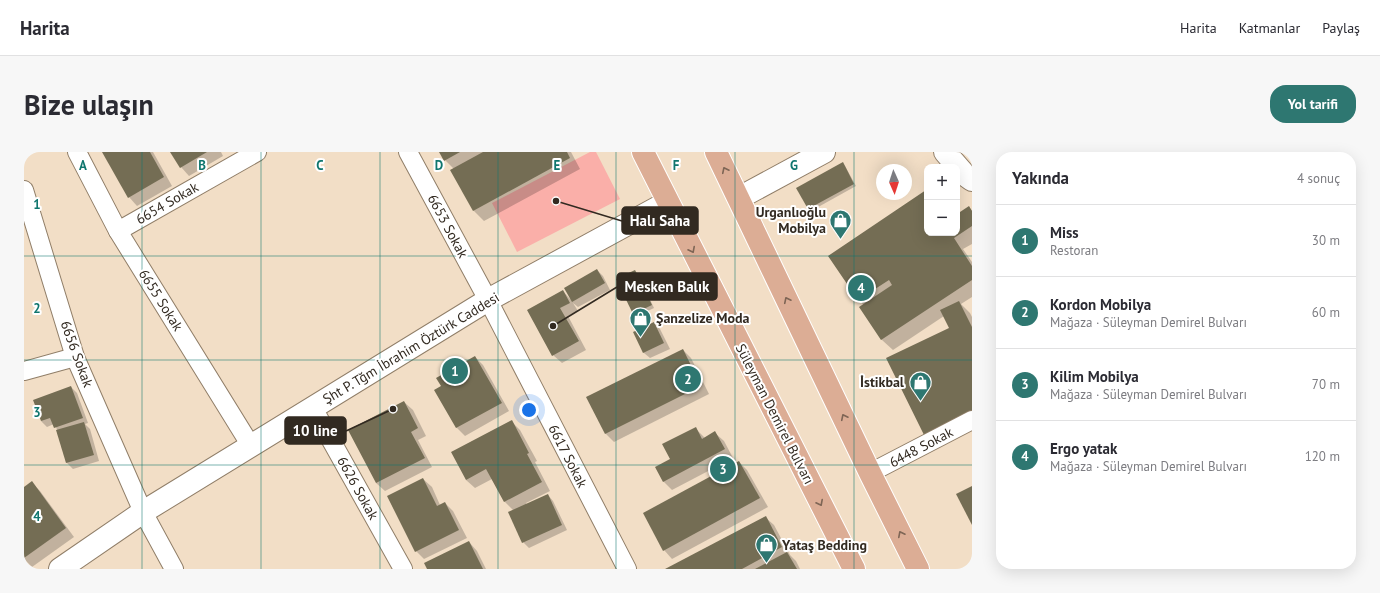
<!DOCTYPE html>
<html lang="tr">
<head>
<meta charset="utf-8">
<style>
  :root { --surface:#fff; --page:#f7f7f7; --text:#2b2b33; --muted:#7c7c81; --line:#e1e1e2; --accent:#2e7771 }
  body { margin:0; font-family:"PT Sans",sans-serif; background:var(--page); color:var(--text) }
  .controls { position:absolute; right:12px; top:12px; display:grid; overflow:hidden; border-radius:8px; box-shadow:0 4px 16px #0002 }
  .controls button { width:36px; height:36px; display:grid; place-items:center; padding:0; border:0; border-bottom:1px solid var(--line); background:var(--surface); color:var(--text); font:20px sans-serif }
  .compass { position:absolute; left:852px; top:12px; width:36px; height:36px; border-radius:50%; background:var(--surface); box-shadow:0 4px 16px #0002; rotate:177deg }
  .you { position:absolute; left:505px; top:258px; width:14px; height:14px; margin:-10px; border:3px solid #fff; border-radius:50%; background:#1a73e8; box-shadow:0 0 0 6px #1a73e833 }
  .badge { display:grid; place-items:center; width:26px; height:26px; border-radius:50%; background:var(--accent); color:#fff; font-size:13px; font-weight:700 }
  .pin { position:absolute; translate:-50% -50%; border:2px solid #fff; box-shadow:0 1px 4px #0006 }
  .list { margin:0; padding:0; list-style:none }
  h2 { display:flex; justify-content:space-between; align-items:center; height:52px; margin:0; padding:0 16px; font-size:17px }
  h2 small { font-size:13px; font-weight:400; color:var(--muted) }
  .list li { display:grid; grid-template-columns:26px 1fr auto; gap:12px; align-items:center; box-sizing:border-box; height:72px; padding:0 16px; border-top:1px solid var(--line) }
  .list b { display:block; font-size:15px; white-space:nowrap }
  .list p { margin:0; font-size:13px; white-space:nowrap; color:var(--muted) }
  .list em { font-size:13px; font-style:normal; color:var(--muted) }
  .map { position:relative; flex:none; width:948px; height:417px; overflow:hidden; border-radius:16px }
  header { display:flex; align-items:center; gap:24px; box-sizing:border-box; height:56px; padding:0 20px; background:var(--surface); border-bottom:1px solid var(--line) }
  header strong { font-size:19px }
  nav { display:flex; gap:22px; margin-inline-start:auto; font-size:14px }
  .intro { display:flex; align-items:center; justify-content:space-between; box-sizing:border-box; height:96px; padding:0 24px }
  h1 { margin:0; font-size:28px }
  .button { padding:10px 18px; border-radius:16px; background:var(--accent); color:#fff; font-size:14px; font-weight:700 }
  main { display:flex; gap:24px; padding:0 24px }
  aside { flex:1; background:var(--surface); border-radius:16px; box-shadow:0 4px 16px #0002 }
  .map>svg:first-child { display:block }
</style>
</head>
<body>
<header>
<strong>Harita</strong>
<nav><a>Harita</a><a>Katmanlar</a><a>Paylaş</a></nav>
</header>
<div class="intro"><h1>Bize ulaşın</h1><a class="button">Yol tarifi</a></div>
<main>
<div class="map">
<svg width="948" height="417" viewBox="0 0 948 417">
  <rect width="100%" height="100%" fill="#f2dec6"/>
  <path fill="#faafa9" d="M566,0H572L596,47L493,100L468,51Z"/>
  <g fill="#0003">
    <path d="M81,0H129L148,34L113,54L105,45Z"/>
    <path d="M147,0H197L199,4L165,24L157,15Z"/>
    <path d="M416,0H547L556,17L460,69L450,59L427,19L430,17L421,8Z"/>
    <path d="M819,12L821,14L832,34L787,59L785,56Z"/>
    <path d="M902,39L903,81H933V63L945,55L948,59V92L939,97L948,110V145L937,152L946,161L948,165V277L926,176L920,164L869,198L858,188L837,155L840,153L835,148L805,104Z"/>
    <path d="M573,118L579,124L586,138L554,155L549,151L554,159L544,164L562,198L538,211L529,203L505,158L539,139L546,147Z"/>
    <path d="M611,119L614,122L630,156L613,164L610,162L593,127Z"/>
    <path d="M630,171L636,177L646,197L626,206L620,201L610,181Z"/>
    <path d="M659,198L667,206L685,242L590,290L582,282L564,246Z"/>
    <path d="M451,205L459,213L485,259L441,284L433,276L411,238L418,234Z"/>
    <path d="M47,235L53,241L64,271L61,272L66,277L75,309L49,317L43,311L34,279L30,272L23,275L17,269Z"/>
    <path d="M380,250L389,258L402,284L394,288L408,315L361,339L352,331Z"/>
    <path d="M487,269L496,278L513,309L511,310L526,339L502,351L503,353L524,343L529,349L543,378L505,396L499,390L490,359L481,350L468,327L451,336L442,328Z"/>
    <path d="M671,276L681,286L691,281L700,289L709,306L648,338L640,330L632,316L648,307Z"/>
    <path d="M715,310L723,318L744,355L648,407L640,398Z"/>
    <path d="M399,327L408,335L416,353L421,351L429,359L443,386L400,407L392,399Z"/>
    <path d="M8,331L16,339L50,385L8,415L0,407V336Z"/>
    <path d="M741,365L750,373L766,403L772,409L776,417H643Z"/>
    <path d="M445,390L453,399L462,417H404Z"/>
  </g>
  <g fill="#746d54">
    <path d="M78,0H126L140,25L104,46Z"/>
    <path d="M146,0H183L156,16Z"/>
    <path d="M415,0H436L420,9Z"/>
    <path d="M459,0H543L546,6L449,59L426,18Z"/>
    <path d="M819,10L830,32L784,57L772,36Z"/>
    <path d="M902,38L903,81H933V62L945,54L948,59V74L930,86L948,114V128L857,188L835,155L868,133L865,128L834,148L804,104Z"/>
    <path d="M573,117L581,131L548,150L540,136Z"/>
    <path d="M611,118L628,153L609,162L592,127Z"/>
    <path d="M539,138L546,151L536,156L555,189L528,204L503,158Z"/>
    <path d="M935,149L948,175V262L901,285L862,206L925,176L916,158Z"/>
    <path d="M630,170L640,191L619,201L609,180Z"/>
    <path d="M659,197L677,234L581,282L562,245Z"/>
    <path d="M451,204L478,251L432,276L410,238L417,234L412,226Z"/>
    <path d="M47,234L59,266L30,276L26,266L17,269L9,248Z"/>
    <path d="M380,249L394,276L387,280L401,306L352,331L324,278Z"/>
    <path d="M488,268L505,301L503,302L518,330L480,350L462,317L442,328L427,300Z"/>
    <path d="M60,270L70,303L42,311L32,278Z"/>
    <path d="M672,275L678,287L691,279L701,297L639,330L631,315L646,307L638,292Z"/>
    <path d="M715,309L736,346L639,399L619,361Z"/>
    <path d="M399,326L413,354L421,350L435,378L391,400L363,344Z"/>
    <path d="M8,329L42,376L0,406V335Z"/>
    <path d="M948,334V373L932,342Z"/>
    <path d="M524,342L538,373L498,391L484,360Z"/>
    <path d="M742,364L758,395L718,417H641Z"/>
    <path d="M445,389L459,417H403L400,411Z"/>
    <path d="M763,400L773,417H731Z"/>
  </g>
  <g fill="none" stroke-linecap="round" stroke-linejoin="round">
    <defs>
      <g id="street">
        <path d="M53,0L94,79L227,294"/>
        <path d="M384,0L464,148L603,417"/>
        <path d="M0,38L51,205L119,360L150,417"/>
        <path d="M94,79L233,0"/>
        <path d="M0,219L51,205"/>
        <path d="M289,256L379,417"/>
        <path d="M846,321L948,268"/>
      </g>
      <g id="secondary">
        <path d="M921,0L941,23L948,28"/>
        <path d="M715,46L800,0"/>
        <path d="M36,417L119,360L464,148L644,50"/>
      </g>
      <g id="primary">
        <path d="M619,0L830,417"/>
        <path d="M692,0L846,321L894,417"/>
      </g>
    </defs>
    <use href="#street" stroke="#907e68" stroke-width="20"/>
    <use href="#secondary" stroke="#907e68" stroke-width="24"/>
    <use href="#primary" stroke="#fff" stroke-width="24"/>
    <use href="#street" stroke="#fff" stroke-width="18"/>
    <use href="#secondary" stroke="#fff" stroke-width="22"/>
    <use href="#primary" stroke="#dcad95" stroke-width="22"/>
  </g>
  <defs><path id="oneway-chevron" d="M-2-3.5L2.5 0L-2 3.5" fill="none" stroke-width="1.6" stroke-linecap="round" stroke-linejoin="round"/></defs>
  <g stroke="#7e6555">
    <use href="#oneway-chevron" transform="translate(701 18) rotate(-116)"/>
    <use href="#oneway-chevron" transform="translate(668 98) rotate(63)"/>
    <use href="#oneway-chevron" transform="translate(763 148) rotate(-116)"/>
    <use href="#oneway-chevron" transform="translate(820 265) rotate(-116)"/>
    <use href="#oneway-chevron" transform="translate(796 351) rotate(63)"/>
    <use href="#oneway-chevron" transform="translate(877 382) rotate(-117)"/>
  </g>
  <path fill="none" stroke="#0f766e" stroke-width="1" stroke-opacity="0.55" d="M118,0V417M237,0V417M356,0V417M474,0V417M592,0V417M711,0V417M830,0V417M0,104H948M0,208H948M0,313H948"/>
  <defs>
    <symbol id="shop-pin" viewBox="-11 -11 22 30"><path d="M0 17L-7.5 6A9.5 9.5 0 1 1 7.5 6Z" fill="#2e7771" stroke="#fff"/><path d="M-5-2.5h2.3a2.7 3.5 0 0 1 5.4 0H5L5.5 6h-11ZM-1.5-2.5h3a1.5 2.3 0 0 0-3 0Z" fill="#fff"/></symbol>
  </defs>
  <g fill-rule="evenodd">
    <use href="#shop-pin" x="804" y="56" width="25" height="34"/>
    <use href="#shop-pin" x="604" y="154" width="25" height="34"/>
    <use href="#shop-pin" x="884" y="218" width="25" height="34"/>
    <use href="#shop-pin" x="730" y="380" width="25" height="34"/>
  </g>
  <g text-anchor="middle" stroke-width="4" stroke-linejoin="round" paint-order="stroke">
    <g font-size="14" fill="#322a21" stroke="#fff">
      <text transform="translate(143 51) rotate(-30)" y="5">6654 Sokak</text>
      <text transform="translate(424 74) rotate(62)" y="5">6653 Sokak</text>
      <text transform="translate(137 148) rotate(58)" y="5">6655 Sokak</text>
      <text transform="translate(387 196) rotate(-31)" y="5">Şht P. Tğm İbrahim Öztürk Caddesi</text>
      <text transform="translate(53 202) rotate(70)" y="5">6656 Sokak</text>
      <text transform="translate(751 262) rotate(63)" y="5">Süleyman Demirel Bulvarı</text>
      <text transform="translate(897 295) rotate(-28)" y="5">6448 Sokak</text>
      <text transform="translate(544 304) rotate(63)" y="5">6617 Sokak</text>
      <text transform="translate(334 336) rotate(61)" y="5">6626 Sokak</text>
    </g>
    <g font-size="14" font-weight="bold" fill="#322a21" stroke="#fff" text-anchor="end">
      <text x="802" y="65">Urganlıoğlu<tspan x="802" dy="16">Mobilya</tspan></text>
      <text x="632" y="171" text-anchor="start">Şanzelize Moda</text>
      <text x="880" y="235">İstikbal</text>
      <text x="758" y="398" text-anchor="start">Yataş Bedding</text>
    </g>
  </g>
  <g font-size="13" text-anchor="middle" font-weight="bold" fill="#0f766e" stroke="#fff" stroke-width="4" stroke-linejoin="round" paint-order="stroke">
    <text x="59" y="18">A</text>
    <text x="178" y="18">B</text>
    <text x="296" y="18">C</text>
    <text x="415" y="18">D</text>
    <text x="533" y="18">E</text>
    <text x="652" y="18">F</text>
    <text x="770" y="18">G</text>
    <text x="13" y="57">1</text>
    <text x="13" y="161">2</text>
    <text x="13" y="265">3</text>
    <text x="13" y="369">4</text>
  </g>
  <path fill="none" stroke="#322a21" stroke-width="1.5" d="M532 49L598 69M529 174L593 135M369 257L322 279"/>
  <g fill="#322a21" stroke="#fff" stroke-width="1.5">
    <circle cx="532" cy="49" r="4"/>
    <circle cx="529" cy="174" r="4"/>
    <circle cx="369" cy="257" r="4"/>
  </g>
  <g fill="#322a21" stroke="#322a21" stroke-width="1.5">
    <rect x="598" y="55" width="76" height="27" rx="4"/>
    <rect x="593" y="121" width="100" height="27" rx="4"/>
    <rect x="261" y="265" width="61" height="27" rx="4"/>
  </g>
  <g font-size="15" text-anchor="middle" font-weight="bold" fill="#fff">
    <text x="636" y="74">Halı Saha</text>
    <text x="643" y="140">Mesken Balık</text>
    <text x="291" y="284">10 line</text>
  </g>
</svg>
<div class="controls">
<button>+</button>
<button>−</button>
</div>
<svg class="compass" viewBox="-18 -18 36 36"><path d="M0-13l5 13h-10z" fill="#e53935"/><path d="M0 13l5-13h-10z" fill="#7c7c81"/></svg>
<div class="you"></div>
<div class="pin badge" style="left:431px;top:219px">1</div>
<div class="pin badge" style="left:664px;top:227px">2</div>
<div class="pin badge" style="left:699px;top:317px">3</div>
<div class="pin badge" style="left:837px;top:136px">4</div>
</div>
<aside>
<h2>Yakında<small>4 sonuç</small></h2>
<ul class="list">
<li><span class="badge">1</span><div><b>Miss</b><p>Restoran</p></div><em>30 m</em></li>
<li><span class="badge">2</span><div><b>Kordon Mobilya</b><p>Mağaza · Süleyman Demirel Bulvarı</p></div><em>60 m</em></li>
<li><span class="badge">3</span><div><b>Kilim Mobilya</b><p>Mağaza · Süleyman Demirel Bulvarı</p></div><em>70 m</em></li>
<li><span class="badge">4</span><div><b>Ergo yatak</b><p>Mağaza · Süleyman Demirel Bulvarı</p></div><em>120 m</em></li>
</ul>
</aside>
</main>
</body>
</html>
